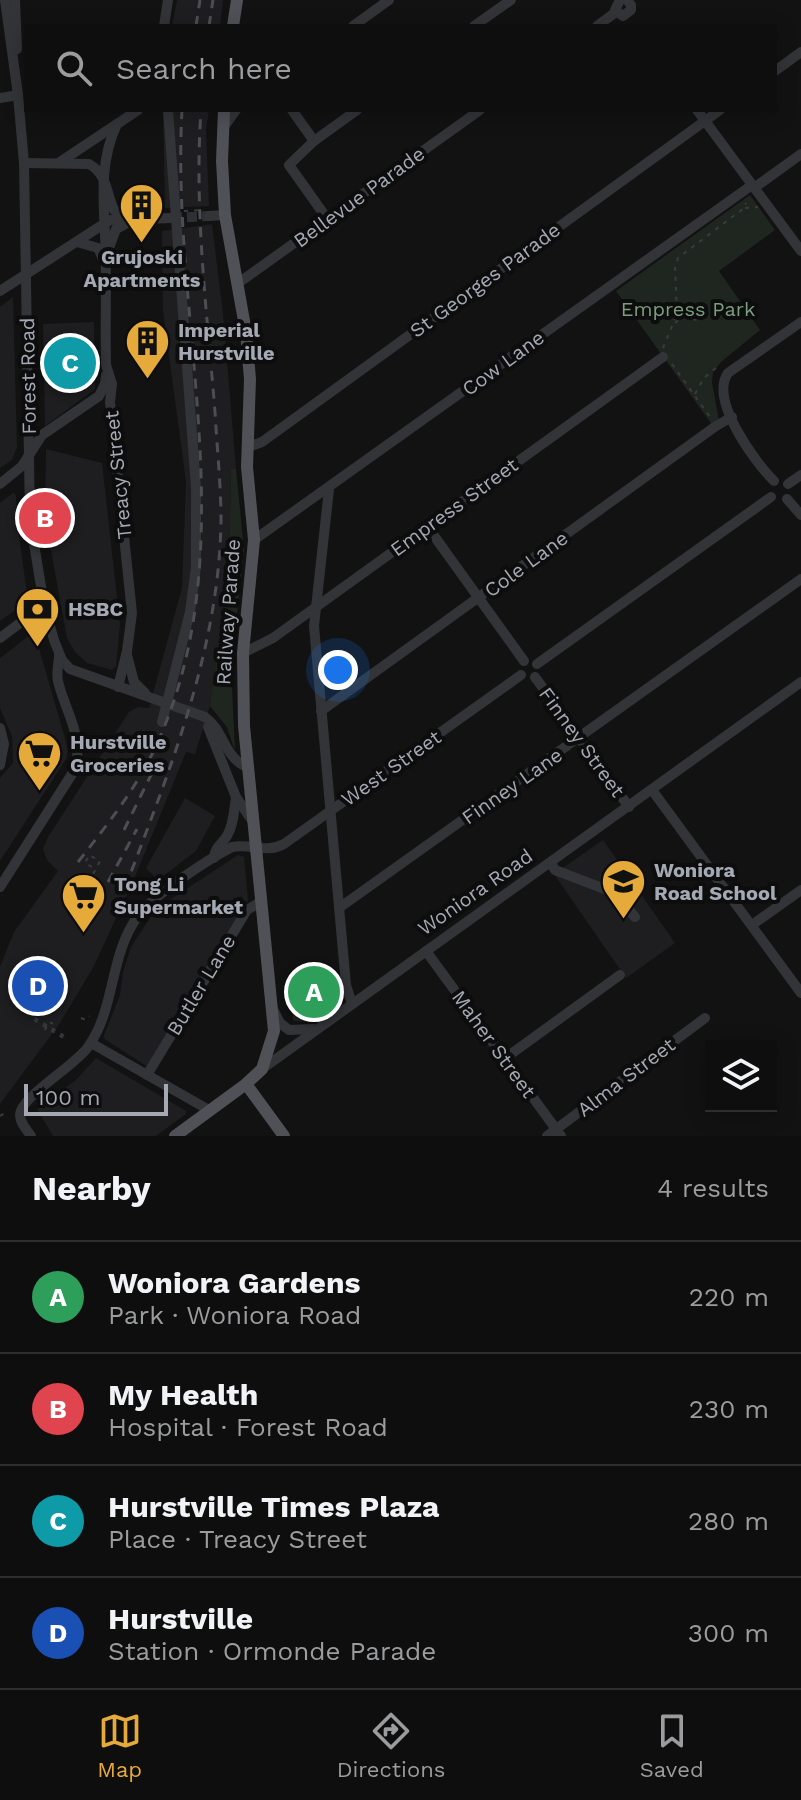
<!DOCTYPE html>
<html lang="en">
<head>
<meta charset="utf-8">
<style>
  :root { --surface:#0e0e0e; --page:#171717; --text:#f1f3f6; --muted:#9b9c9e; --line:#2e2e2e; --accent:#e5aa39 }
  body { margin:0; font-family:"Work Sans",sans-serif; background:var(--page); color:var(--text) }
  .controls { position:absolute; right:24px; bottom:24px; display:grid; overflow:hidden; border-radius:0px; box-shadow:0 4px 20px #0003 }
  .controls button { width:72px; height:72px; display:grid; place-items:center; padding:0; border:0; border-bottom:2px solid var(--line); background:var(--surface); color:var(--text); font:40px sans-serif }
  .scale { position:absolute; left:24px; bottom:20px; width:144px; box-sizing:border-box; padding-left:8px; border:4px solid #a4a9b3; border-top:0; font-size:22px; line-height:28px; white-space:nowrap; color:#a4a9b3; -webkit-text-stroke:6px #0d0d0e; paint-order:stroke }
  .you { position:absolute; left:338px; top:670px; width:28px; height:28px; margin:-20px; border:6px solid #fff; border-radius:50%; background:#1a73e8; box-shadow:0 0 0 12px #1a73e833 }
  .badge { display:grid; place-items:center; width:52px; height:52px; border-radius:50%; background:var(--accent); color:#fff; font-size:26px; font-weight:700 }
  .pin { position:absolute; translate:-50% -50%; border:4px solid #fff; box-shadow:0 2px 8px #0006 }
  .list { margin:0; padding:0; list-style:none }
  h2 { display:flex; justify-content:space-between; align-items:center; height:104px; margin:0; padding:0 32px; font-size:34px }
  h2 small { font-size:26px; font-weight:400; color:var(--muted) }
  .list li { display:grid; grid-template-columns:52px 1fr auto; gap:24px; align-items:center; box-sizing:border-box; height:112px; padding:0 32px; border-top:2px solid var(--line) }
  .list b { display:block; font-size:30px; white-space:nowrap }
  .list p { margin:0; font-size:26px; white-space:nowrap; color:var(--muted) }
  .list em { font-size:26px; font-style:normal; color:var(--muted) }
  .icon { flex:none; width:44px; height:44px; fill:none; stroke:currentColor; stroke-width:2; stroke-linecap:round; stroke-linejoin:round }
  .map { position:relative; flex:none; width:801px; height:1136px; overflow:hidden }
  .search { position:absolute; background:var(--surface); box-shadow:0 4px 20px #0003; left:24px; right:24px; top:24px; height:88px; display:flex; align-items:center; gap:20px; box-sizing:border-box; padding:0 28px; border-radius:0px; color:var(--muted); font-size:30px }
  .sheet { height:552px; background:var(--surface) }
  nav { display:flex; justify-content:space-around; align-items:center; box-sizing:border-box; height:112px; border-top:2px solid var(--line); background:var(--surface); font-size:22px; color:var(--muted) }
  nav a { display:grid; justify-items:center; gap:4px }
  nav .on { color:var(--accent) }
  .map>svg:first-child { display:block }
</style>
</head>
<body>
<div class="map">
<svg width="801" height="1136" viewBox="0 0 801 1136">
  <rect width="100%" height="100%" fill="#121213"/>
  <g fill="#1e1e20">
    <path d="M177,0H223L220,26H172Z"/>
    <path d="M163,110H209L206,129L209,206L165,208Z"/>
    <path d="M212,224L223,314L236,469H231L229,567L210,706L195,754L186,752L137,872L94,966L60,1023L0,1104V967L14,932L58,871L47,860L43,849L48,837L129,712L138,707L149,708L182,588L186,482L163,311L162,231Z"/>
    <path d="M13,297L17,447L12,460L0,468V307Z"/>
    <path d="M94,322L95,389L45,426L43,324Z"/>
    <path d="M46,449L102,463L120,625L116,666L112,670L87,663L75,652L67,638L45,518Z"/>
    <path d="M13,493L16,495L18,528L28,601L0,621V503Z"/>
    <path d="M30,635L36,638L68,749L66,759L0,861V778L13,763L12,736L0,708V658Z"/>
    <path d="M185,798L215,816L196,851L158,880L146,868Z"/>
    <path d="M603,840L675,943L626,978L554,874Z"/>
    <path d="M238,855L244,857L248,900L148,1067L103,1038L120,995L123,972L131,947L156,909Z"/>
    <path d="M96,1058L186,1111V1114L156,1136H53L37,1109L76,1080Z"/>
  </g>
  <g fill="#1f261f">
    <path d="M750,195L775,230L719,271L760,330L721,362L713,372L712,383L719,421L713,426L616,291Z"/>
    <path d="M231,469H236L244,550L231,668L235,751L227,727L210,706L229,567Z"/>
    <path d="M336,976L338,1003C324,1012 311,1027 293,1020L290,981Z"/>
  </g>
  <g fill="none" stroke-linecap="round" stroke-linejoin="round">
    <path stroke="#2f3033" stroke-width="10" stroke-dasharray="10 5" stroke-linecap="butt" d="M172,218L209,216"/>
    <g stroke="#393b3f" stroke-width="2" stroke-dasharray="4 6" stroke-linecap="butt">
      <path d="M745,208L758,207"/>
      <path d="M184,211L202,210"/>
      <path d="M675,323L682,317L702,321"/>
      <path d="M663,348L677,314L675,267L678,258L744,208L746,203"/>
      <path d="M672,364L710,417"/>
      <path d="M695,394L704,378L717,367"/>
      <path d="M92,867L85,863L89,855L100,861L92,876"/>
      <path d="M117,888L118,885"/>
      <path d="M35,1018L66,1037"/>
      <path d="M81,1018L86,1020L89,1016"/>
      <path d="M34,1020L65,1039"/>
      <path d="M50,1022L53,1024"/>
      <path d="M45,1030L48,1022"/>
      <path d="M0,1116L5,1113"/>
    </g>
    <g stroke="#333438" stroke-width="10">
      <path d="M5,0L18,95L24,163L30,519L44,605L54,640L62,660L70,669L205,717C225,731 223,757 247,767"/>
      <path d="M15,0L17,49"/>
      <path d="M620,0L615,10L623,16L631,10V5L627,0"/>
      <path d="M164,26L168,0"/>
      <path d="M353,26L389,0"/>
      <path d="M474,26L511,0"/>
      <path d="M597,26L616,12"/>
      <path d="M775,71L801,52"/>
      <path d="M0,98L18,95"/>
      <path d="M292,110L314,141"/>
      <path d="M697,110L801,251"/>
      <path d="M117,124C100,160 103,195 105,234C107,277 105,321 106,365L112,384L110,402L132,613L127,651L118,687"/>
      <path d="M223,128L236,110"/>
      <path d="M60,162L138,110"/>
      <path d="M24,163L89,164C108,175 106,193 114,210L125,217"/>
      <path d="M754,188L801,154"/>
      <path d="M209,216L225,215"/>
      <path d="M328,220L289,165L314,141L357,110"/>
      <path d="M77,242L98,248L103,259"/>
      <path d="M109,248L116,229L129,222"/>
      <path d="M237,284L480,110"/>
      <path d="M0,291L110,220L172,218"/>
      <path d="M248,447L262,442L720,110"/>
      <path d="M774,481C755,462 709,400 728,373L801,322"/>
      <path d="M0,484L22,466L42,435L99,396L105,384L106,375"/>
      <path d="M788,484L801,475"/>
      <path d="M329,489L314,626L346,985L352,1004"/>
      <path d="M787,499L801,515"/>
      <path d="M427,526L524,661"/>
      <path d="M254,540L752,185"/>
      <path d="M0,638L44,605"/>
      <path d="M243,653L273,638L663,357"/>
      <path d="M127,655L134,682L145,693"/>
      <path d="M537,664L771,497"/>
      <path d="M535,677L629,807"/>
      <path d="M321,711L716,426L732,417"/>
      <path d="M162,722L190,612L196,567V488L168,110"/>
      <path d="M208,727L236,797L253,822"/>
      <path d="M0,728L4,744L0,765"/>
      <path d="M652,790L801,993"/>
      <path d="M214,858C215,847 221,845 227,836C234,824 234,810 236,797"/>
      <path d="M551,863L555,870L615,893L635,917"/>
      <path d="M0,887L72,774C88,742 65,712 58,681C56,672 59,663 59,655"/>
      <path d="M339,908L801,579"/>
      <path d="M752,925L801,890"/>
      <path d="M426,951L561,1136"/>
      <path d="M273,1009L280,1023L289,1030L313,1029"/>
      <path d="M91,1043L209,1110"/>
      <path d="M504,1059L620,975"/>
      <path d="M262,1069L801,682"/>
      <path d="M147,1075L247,910L262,901"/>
      <path d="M31,1136C27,1130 20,1123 20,1115C19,1098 76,1065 88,1047C116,1008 109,955 138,916C155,894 207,860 232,847C250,843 265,854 284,844L521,675"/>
      <path d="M547,1136L705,1018"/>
    </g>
    <g stroke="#505157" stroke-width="12">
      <path d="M233,26L237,0"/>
      <path d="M246,1084L284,1136"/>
      <path d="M175,1136L246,1084L262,1069L274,1031L244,726L243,653L254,540L247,467L250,379L246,332L225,215L222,161L224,110"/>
    </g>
    <g stroke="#4c4e53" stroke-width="3" stroke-dasharray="10 8" stroke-linecap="butt">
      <path d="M196,26L200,0"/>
      <path d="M209,26L213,0"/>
      <path d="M124,830L152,773"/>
      <path d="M78,862C107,825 136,789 156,746C248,546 170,321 182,110"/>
      <path d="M108,882L137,829"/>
      <path d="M125,888C170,769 219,650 221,521C221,485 217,448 215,412C207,312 194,211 201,110"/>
    </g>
  </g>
  <defs>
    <symbol id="building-pin" viewBox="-11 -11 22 30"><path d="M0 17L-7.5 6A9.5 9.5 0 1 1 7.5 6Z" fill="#e5aa39" stroke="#0d0d0e"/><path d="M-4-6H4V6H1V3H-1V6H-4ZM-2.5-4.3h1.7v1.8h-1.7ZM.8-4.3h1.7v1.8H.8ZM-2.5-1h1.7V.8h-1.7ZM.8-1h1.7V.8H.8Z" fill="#111"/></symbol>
    <symbol id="bank-pin" viewBox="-11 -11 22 30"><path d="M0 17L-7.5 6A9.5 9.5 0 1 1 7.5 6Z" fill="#e5aa39" stroke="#0d0d0e"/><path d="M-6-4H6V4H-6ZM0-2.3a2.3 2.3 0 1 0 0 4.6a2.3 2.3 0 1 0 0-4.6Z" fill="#111"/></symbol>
    <symbol id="supermarket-pin" viewBox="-11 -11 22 30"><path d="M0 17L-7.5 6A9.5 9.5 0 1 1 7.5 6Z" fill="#e5aa39" stroke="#0d0d0e"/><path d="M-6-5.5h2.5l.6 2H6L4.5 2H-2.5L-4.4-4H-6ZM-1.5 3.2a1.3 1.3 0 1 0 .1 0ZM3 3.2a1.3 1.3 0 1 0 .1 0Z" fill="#111"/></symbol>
    <symbol id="school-pin" viewBox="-11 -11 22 30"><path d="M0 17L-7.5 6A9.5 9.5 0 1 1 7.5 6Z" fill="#e5aa39" stroke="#0d0d0e"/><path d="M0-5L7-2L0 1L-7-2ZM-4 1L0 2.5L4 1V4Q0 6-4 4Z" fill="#111"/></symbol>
  </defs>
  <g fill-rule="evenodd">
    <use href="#building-pin" x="116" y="180" width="51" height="69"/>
    <use href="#building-pin" x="122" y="316" width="51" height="69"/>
    <use href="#bank-pin" x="12" y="584" width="51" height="69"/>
    <use href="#supermarket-pin" x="14" y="728" width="51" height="69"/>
    <use href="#school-pin" x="598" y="856" width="51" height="69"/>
    <use href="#supermarket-pin" x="58" y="870" width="51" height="69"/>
  </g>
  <g text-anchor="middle" stroke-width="8" stroke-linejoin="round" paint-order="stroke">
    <g font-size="20" fill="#a4a9b3" stroke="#0d0d0e">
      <text transform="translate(359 197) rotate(-36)" y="7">Bellevue Parade</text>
      <text transform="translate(485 280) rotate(-36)" y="7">St Georges Parade</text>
      <text transform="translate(503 363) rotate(-36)" y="7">Cow Lane</text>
      <text transform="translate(28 376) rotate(-91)" y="7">Forest Road</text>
      <text transform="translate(118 475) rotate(-96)" y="7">Treacy Street</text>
      <text transform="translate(454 507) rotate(-36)" y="7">Empress Street</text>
      <text transform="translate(526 564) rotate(-36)" y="7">Cole Lane</text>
      <text transform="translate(228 612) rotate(-86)" y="7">Railway Parade</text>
      <text transform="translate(582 742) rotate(54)" y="7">Finney Street</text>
      <text transform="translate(391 768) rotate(-35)" y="7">West Street</text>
      <text transform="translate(512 786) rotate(-35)" y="7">Finney Lane</text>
      <text transform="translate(475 892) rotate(-35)" y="7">Woniora Road</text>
      <text transform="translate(201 985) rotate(-59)" y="7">Butler Lane</text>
      <text transform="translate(494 1044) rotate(54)" y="7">Maher Street</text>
      <text transform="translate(626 1077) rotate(-37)" y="7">Alma Street</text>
    </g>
    <g font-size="20" font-weight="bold" fill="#a4a9b3" stroke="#0d0d0e" text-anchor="start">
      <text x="142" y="264" text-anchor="middle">Grujoski<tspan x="142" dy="23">Apartments</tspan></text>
      <text x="178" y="337">Imperial<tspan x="178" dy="23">Hurstville</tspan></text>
      <text x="68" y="616">HSBC</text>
      <text x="70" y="749">Hurstville<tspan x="70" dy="23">Groceries</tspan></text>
      <text x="654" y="877">Woniora<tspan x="654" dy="23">Road School</tspan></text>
      <text x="114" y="891">Tong Li<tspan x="114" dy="23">Supermarket</tspan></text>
    </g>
    <g font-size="20" fill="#7c9d7e" stroke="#0d0d0e">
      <text x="688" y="316">Empress Park</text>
    </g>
  </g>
</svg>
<div class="controls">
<button><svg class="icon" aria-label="layers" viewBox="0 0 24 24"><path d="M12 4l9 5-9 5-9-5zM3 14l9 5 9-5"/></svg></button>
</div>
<div class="scale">100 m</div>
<div class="you"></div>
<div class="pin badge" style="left:314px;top:992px;background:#2e9e5b">A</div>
<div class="pin badge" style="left:45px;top:518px;background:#e0444e">B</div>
<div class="pin badge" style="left:70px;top:363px;background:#0f9aa8">C</div>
<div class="pin badge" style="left:38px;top:986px;background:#1a4fb4">D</div>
<div class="search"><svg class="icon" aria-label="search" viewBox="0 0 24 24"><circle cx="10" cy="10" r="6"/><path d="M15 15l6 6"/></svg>Search here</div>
</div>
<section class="sheet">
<h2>Nearby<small>4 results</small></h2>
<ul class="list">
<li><span class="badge" style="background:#2e9e5b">A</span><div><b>Woniora Gardens</b><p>Park · Woniora Road</p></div><em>220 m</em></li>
<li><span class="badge" style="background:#e0444e">B</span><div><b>My Health</b><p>Hospital · Forest Road</p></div><em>230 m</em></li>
<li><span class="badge" style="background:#0f9aa8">C</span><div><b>Hurstville Times Plaza</b><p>Place · Treacy Street</p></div><em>280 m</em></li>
<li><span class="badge" style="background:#1a4fb4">D</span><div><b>Hurstville</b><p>Station · Ormonde Parade</p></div><em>300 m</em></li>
</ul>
</section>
<nav>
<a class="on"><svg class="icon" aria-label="map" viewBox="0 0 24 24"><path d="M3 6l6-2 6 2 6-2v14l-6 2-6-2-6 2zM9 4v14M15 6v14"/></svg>Map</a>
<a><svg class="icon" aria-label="directions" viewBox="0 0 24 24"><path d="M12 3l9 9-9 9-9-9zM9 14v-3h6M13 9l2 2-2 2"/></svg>Directions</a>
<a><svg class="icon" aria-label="saved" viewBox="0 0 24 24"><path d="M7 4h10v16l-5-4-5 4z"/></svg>Saved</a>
</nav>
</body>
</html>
